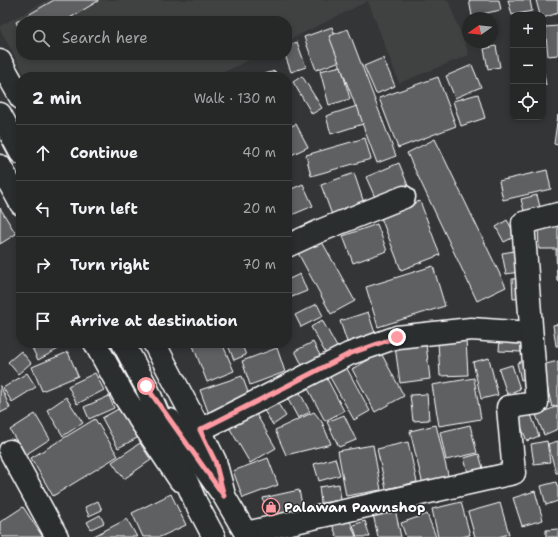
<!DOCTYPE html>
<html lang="en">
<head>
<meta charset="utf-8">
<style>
  :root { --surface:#262828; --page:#323434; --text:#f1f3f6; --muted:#a4a6a8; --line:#424445 }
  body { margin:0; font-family:"Shantell Sans",sans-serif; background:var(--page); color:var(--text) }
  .controls { position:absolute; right:12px; top:12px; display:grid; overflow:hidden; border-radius:8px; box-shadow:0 2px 6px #0003 }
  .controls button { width:36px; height:36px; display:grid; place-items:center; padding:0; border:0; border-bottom:1px solid var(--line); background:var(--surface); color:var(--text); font:20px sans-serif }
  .compass { position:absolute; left:462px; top:12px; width:36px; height:36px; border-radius:50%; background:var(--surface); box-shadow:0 2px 6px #0003; rotate:256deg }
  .stop { position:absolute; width:12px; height:12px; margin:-9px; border:3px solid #ff9aa2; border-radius:50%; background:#fff }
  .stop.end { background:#ff9aa2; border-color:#fff; box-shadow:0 1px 4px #0008 }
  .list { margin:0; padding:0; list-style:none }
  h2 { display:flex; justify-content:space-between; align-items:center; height:52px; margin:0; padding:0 16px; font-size:17px }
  h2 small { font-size:13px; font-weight:400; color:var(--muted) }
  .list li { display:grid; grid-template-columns:26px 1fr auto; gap:12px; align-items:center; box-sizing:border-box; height:56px; padding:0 16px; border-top:1px solid var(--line) }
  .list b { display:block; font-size:15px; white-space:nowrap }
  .list em { font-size:13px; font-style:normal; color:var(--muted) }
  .icon { flex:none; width:22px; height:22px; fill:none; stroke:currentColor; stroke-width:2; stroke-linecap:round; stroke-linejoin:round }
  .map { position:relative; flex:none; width:558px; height:537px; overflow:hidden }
  .search { position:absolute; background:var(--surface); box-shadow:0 2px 6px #0003; left:16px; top:16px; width:276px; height:44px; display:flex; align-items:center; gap:10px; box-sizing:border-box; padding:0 14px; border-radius:16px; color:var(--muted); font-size:15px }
  .panel { position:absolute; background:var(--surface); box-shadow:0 2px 6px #0003; left:16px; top:72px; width:276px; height:276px; border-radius:16px }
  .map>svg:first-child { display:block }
</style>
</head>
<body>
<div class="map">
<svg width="558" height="537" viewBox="0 0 558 537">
  <rect width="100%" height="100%" fill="#333536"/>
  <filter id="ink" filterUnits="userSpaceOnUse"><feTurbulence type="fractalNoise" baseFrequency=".025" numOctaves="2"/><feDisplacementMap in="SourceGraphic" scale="8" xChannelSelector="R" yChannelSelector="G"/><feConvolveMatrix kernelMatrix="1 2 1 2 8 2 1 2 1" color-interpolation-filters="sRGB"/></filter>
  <g filter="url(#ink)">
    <path fill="#404243" d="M48,0H448L469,55L399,83L368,1L287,41V21H21V55H259L214,77H26L0,29V26Z"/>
    <g fill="#5f6162" stroke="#fff">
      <path d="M54,0H98V1L65,21H21V32L16,22Z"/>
      <path d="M469,0H499L501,10L472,16Z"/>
      <path d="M508,0H530L532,11L512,15Z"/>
      <path d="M536,0H558V13L543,18V15H540Z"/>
      <path d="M558,26V55L548,56L545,27Z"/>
      <path d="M332,27L343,60L316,70L304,37Z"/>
      <path d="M348,29L396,156L377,163L329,36Z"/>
      <path d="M297,42L306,67L291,72L285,55H287V46Z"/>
      <path d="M496,46L500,67L488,69L484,49Z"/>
      <path d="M383,58L395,86L376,94L364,66Z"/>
      <path d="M472,65L481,87L455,98L446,76Z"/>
      <path d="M341,66L350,99L329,105L320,71Z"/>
      <path d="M543,69L546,85H543Z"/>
      <path d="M275,71L277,77H258V76Z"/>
      <path d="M302,76L322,108L312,114L293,82Z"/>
      <path d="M438,77L456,126L398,148L379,98Z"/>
      <path d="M478,94L485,118L461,126L453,101Z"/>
      <path d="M357,106L363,124L331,134L326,116Z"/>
      <path d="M558,115V145L554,144Z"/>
      <path d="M296,124L308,147L287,157V128Z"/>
      <path d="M365,138L371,159L311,176L306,155Z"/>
      <path d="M435,139L506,287L477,301L407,153Z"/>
      <path d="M399,163L409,188L377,202L366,177Z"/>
      <path d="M547,170L551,189L503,200L499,181Z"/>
      <path d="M354,173L364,203L332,215L321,185Z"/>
      <path d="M303,184L313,206L287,217V191Z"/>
      <path d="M537,195L541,211L525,215L521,199Z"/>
      <path d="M420,201L440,255L401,270L380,215Z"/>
      <path d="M0,208L16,234L0,244Z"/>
      <path d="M507,220L516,236L504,242L496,227Z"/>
      <path d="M558,223V249H539L538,224Z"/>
      <path d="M377,224L387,251L353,263L343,236Z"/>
      <path d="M321,240L355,301L331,314L298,253Z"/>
      <path d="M521,250L525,271L506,274L502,253Z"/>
      <path d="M556,250H558V281H557Z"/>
      <path d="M433,266L445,306L378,327L366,287Z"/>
      <path d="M300,274L307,291L287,299V280Z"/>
      <path d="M524,278L525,298L513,299L512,279Z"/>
      <path d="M317,304L323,316L301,327L295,315Z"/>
      <path d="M368,312L375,333L347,342L340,321Z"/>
      <path d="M322,320L337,347L326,354L311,327Z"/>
      <path d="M287,324L290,335L287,336Z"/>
      <path d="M558,324V346H556L553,325Z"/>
      <path d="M425,335L430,379L400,383L394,339Z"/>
      <path d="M500,337H522L521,352L499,351Z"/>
      <path d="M466,340L468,375L440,376L438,342Z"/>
      <path d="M313,342L323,361L305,371L295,351Z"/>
      <path d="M37,343H62L64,346L38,360L31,346Z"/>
      <path d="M192,343H222L234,371L207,382Z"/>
      <path d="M227,343H241L246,355L234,360Z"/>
      <path d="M249,343H265L251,347Z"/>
      <path d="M277,348L285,372L250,385L242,361Z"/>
      <path d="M21,351L31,363L18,374L8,362Z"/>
      <path d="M68,352L78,376L42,391L32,367Z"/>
      <path d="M381,353L404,396L375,412L352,369Z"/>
      <path d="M489,358L498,395L481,399L473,362Z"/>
      <path d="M526,360L531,377L521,380L517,363Z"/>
      <path d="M558,361V405L552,407L542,365Z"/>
      <path d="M344,363L370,411L354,420L327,372Z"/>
      <path d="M512,365L520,389L507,394L499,369Z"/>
      <path d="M27,373L36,387L12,402L3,388Z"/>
      <path d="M95,373L104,390L77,404L68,386Z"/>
      <path d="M324,373L344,411L325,421L305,383Z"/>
      <path d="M242,376L252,403L210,417L200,390Z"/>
      <path d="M474,378L481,419L439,426L432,385Z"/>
      <path d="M0,385L10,408L0,413Z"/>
      <path d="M296,385L310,412L298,418L284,392Z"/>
      <path d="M427,394L429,420L413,421L410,395Z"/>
      <path d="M109,396L114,408L89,419L84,407Z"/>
      <path d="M273,396L286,416L273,425L260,404Z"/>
      <path d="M66,397L83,423L63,436L47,410Z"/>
      <path d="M558,406V429L544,435L536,415Z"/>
      <path d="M122,407L139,437L118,448L102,418Z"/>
      <path d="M252,407L276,448L250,463L226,422Z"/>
      <path d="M314,412L322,422L331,444L286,455L275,430Z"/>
      <path d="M530,412L539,436L527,441L517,417Z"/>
      <path d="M35,414L50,439L25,455L10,430Z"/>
      <path d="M344,415L356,440L339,447L327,422Z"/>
      <path d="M95,419L118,456L53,496L31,458Z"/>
      <path d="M436,425L449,479L423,485L410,431Z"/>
      <path d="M470,425L477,453L446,460L440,432Z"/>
      <path d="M547,441L550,462L534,464L531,444Z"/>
      <path d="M558,441V473H556L548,444Z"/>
      <path d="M408,442L417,482L386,489L377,449Z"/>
      <path d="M140,443L151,460L124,479L112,462Z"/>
      <path d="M373,445L381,490L346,496L338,451Z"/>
      <path d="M479,454L483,468L468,473L464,458Z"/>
      <path d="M268,458L278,485L243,498L233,471Z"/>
      <path d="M335,458L340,475L319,481L314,464Z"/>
      <path d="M556,482L558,488V501L546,505L541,486Z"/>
      <path d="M339,484L341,500L321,503L319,487Z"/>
      <path d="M299,490L303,509L267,516L263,498Z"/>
      <path d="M535,491L543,520L522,526L513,498Z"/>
      <path d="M171,494L186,525L160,537H143L132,513Z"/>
      <path d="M98,501L102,510L89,516L85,507Z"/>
      <path d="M461,502L470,535L461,537H438L432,509Z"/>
      <path d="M500,503L509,534L498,537H475L468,512Z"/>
      <path d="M23,507L43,537H2L0,533V522Z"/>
      <path d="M395,509L401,537H378L373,514Z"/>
      <path d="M427,514L436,537H406L401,523Z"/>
      <path d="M100,515L104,523L91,529L87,522Z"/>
      <path d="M349,518L356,537H337L332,524Z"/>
      <path d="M127,519L137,537H92Z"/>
      <path d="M365,521L370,537H357L353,525Z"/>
      <path d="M558,529V537H546V530Z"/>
    </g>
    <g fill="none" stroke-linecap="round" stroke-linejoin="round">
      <defs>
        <g id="minor">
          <path d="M287,246L322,230L404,197"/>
          <path d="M200,430L283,388L349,354L397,337L471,329L531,333"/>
          <path d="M10,451L57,537"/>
          <path d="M246,533L514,473L508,407L537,403L523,223L558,214"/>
        </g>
        <g id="secondary">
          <path d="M0,61L21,98"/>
          <path d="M0,166L21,204"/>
          <path d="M95,343L124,396L180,480"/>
          <path d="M154,343L200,430L215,461L224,495"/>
        </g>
        <g id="primary">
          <path d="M0,114L21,153"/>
          <path d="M123,343L146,386L195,501L214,537"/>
          <path d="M170,420L224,496L248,537"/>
        </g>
      </defs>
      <use href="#minor" stroke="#fff" stroke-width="25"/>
      <use href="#secondary" stroke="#fff" stroke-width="25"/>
      <use href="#primary" stroke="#fff" stroke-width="25"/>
      <use href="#minor" stroke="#2a2d2e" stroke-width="22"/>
      <use href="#secondary" stroke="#2a2d2e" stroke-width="22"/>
      <use href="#primary" stroke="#2a2d2e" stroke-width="22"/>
    </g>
  </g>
  <g fill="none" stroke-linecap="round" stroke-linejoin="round" filter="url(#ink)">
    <path stroke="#ff9aa2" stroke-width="5" d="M146,386L224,496L215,461L200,430L283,388L349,354L397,337"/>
  </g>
  <defs>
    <symbol id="shop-ring" viewBox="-11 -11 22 22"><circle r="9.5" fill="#2a2d2e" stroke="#ff9aa2" stroke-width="1.5"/><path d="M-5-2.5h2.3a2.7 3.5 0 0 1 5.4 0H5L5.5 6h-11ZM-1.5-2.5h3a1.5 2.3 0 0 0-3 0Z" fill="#ff9aa2"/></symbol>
  </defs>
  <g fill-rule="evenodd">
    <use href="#shop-ring" x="261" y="497" width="20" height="20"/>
  </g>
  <g text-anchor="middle" stroke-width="3" stroke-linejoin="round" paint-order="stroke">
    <g font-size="14" font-weight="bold" fill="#fff" stroke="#2a2d2e" text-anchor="start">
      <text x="284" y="512">Palawan Pawnshop</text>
    </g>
  </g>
</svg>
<div class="controls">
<button>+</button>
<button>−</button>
<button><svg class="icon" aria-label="locate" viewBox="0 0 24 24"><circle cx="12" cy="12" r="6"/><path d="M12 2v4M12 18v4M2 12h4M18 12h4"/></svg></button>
</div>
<svg class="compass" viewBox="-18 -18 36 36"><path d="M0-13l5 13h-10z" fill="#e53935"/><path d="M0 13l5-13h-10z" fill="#a4a6a8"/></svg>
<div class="stop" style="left:146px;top:386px"></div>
<div class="stop end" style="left:397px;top:337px"></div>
<div class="search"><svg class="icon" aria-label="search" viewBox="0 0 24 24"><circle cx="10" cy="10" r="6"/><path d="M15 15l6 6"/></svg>Search here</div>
<section class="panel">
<h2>2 min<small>Walk · 130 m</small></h2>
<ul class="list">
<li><svg class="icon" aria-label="ahead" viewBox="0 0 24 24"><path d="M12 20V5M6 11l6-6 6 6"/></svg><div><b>Continue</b></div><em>40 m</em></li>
<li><svg class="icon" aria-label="left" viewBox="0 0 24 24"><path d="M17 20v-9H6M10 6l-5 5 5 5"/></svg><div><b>Turn left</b></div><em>20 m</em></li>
<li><svg class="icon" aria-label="right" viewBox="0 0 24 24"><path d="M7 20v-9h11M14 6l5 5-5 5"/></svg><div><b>Turn right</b></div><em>70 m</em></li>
<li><svg class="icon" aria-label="arrive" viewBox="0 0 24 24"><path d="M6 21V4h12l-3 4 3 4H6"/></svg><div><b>Arrive at destination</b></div></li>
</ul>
</section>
</div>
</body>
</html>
